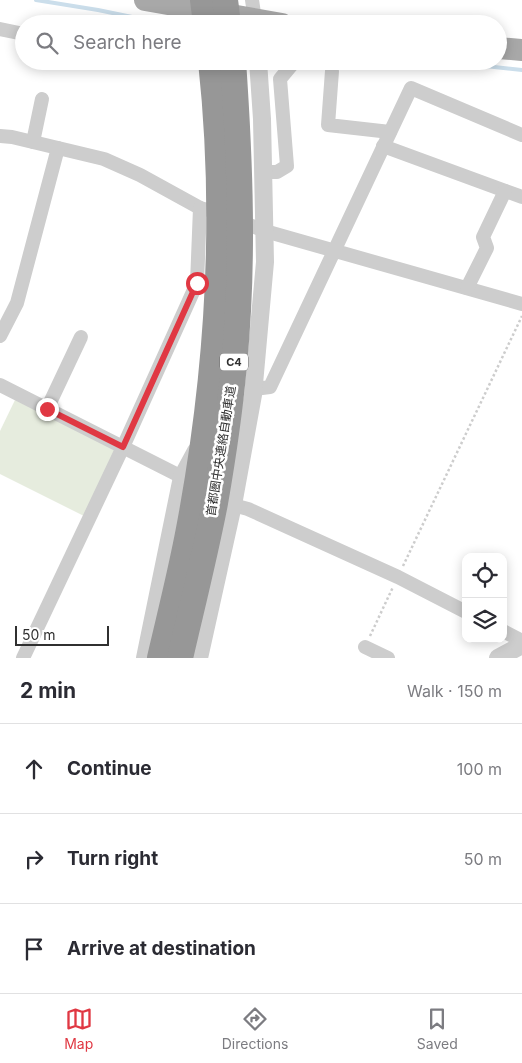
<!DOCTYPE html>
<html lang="en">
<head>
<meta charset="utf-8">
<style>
  :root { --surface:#fff; --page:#f2f2f3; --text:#2b2b33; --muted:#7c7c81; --line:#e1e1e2; --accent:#e03843 }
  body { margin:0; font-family:Inter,"Noto Sans JP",sans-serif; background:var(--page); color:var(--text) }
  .controls { position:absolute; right:15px; bottom:15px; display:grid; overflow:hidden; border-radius:10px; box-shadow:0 2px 12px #0003 }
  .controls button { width:45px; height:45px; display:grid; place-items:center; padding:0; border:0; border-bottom:1px solid var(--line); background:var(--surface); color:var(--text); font:25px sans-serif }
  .scale { position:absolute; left:15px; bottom:12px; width:94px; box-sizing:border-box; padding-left:5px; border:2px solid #303030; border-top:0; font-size:14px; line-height:18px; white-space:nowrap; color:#303030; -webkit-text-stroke:4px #fff; paint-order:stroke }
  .stop { position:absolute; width:15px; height:15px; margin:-11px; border:4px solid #e03843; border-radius:50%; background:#fff }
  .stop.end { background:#e03843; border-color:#fff; box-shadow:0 1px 5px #0008 }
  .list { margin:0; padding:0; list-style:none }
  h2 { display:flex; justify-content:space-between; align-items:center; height:65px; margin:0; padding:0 20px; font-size:21px }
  h2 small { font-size:16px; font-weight:400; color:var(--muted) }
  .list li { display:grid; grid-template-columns:32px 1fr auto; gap:15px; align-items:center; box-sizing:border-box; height:90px; padding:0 20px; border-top:1px solid var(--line) }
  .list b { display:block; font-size:19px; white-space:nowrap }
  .list em { font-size:16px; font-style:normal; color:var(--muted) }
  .icon { flex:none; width:28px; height:28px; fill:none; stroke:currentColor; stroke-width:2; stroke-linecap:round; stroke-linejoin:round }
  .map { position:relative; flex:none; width:522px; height:658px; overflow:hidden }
  .search { position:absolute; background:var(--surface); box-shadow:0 2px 12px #0003; left:15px; right:15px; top:15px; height:55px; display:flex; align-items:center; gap:12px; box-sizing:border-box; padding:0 18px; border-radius:28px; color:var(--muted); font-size:19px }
  .sheet { height:335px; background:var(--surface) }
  nav { display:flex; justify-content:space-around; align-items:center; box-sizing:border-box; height:70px; border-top:1px solid var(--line); background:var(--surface); font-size:14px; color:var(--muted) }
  nav a { display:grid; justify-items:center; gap:2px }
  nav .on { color:var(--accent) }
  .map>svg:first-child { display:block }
</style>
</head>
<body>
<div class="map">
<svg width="522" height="658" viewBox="0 0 522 658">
  <rect width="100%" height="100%" fill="#fff"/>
  <path fill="#e6ecde" d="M15,400L113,447L115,453L84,516L0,474V431Z"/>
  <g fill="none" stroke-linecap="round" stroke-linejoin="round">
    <g stroke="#cbdeeb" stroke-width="4">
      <path d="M36,0L98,10L166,24"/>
      <path d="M440,61L522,70"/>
    </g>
    <g stroke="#cdcdcd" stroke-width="2.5" stroke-dasharray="2.5 2.5" stroke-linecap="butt">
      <path d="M403,566L522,316"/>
      <path d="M370,636L393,587"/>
    </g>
    <g stroke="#cdcdcd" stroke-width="14">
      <path d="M252,0L255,20"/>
      <path d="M0,29L24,34"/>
      <path d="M298,61L316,63"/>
      <path d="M332,71L328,125L390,132"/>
      <path d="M0,136L12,137L104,159L140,175L200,208L212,211L265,231L522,304"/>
      <path d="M33,142L42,99"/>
      <path d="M383,146L522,197"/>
      <path d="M264,172H277L287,166L280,79L295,61"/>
      <path d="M467,288L487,248L483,237L505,191"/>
      <path d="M0,336L17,303L58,148"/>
      <path d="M0,385L182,477"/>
      <path d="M254,389L270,387L411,88L522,135"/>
      <path d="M47,409L81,337"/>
      <path d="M233,505L248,509L398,577L466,612"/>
      <path d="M503,631L522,641"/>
      <path d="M365,647L388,658"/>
      <path d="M23,658L123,447L197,283L200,208"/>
    </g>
    <g stroke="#cdcdcd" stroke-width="18">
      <path d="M145,658L182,477L196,451"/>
      <path d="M199,658L233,505L253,395L265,262L262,119L258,61"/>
      <path d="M498,658L522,645"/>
    </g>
    <g stroke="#a8a8a8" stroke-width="22">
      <path d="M145,0L282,24"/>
      <path d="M498,48L522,50"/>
    </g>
    <g stroke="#979797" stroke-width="26">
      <path d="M203,0L206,24"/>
      <path d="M225,0L228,24"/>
      <path d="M160,658C170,615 181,572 189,529C218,375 228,217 211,61"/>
      <path d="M180,658C192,606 205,555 215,503C223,457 230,410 234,364C244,263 240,162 233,61"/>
    </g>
  </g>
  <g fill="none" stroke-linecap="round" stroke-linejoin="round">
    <path stroke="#e03843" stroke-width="6" d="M47,409L123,447L197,283"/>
  </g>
  <g text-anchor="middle" stroke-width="5" stroke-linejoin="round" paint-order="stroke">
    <rect fill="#fff" stroke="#6e6e6e" stroke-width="1" x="220" y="353.5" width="28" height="17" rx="4"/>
    <g font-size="11" font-weight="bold" fill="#303030">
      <text x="234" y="366">C4</text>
    </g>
    <g font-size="12" fill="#303030" stroke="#fff">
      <text transform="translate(221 451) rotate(-81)" y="4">首都圏中央連絡自動車道</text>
    </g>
  </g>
</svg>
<div class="controls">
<button><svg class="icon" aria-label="locate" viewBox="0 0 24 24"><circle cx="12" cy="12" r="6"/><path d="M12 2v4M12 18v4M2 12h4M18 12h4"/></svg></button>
<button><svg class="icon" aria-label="layers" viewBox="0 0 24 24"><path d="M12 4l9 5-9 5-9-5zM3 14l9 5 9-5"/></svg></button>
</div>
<div class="scale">50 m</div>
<div class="stop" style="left:197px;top:283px"></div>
<div class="stop end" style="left:47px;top:409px"></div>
<div class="search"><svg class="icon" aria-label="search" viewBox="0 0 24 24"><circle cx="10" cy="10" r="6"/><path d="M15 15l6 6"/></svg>Search here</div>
</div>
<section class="sheet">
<h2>2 min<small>Walk · 150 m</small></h2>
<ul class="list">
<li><svg class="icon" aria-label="ahead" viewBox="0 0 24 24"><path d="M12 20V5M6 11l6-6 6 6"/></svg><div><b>Continue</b></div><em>100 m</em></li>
<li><svg class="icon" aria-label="right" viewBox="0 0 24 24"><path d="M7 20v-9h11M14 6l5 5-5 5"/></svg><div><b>Turn right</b></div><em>50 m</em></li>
<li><svg class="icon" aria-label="arrive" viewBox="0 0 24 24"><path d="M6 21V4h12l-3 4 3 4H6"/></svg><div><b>Arrive at destination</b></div></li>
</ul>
</section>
<nav>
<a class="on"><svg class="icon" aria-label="map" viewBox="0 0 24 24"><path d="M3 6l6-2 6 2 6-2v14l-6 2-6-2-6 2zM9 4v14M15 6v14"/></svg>Map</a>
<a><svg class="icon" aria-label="directions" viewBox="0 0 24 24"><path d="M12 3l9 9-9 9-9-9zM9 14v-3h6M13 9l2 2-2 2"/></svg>Directions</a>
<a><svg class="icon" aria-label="saved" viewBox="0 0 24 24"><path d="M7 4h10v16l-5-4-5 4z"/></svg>Saved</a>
</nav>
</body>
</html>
